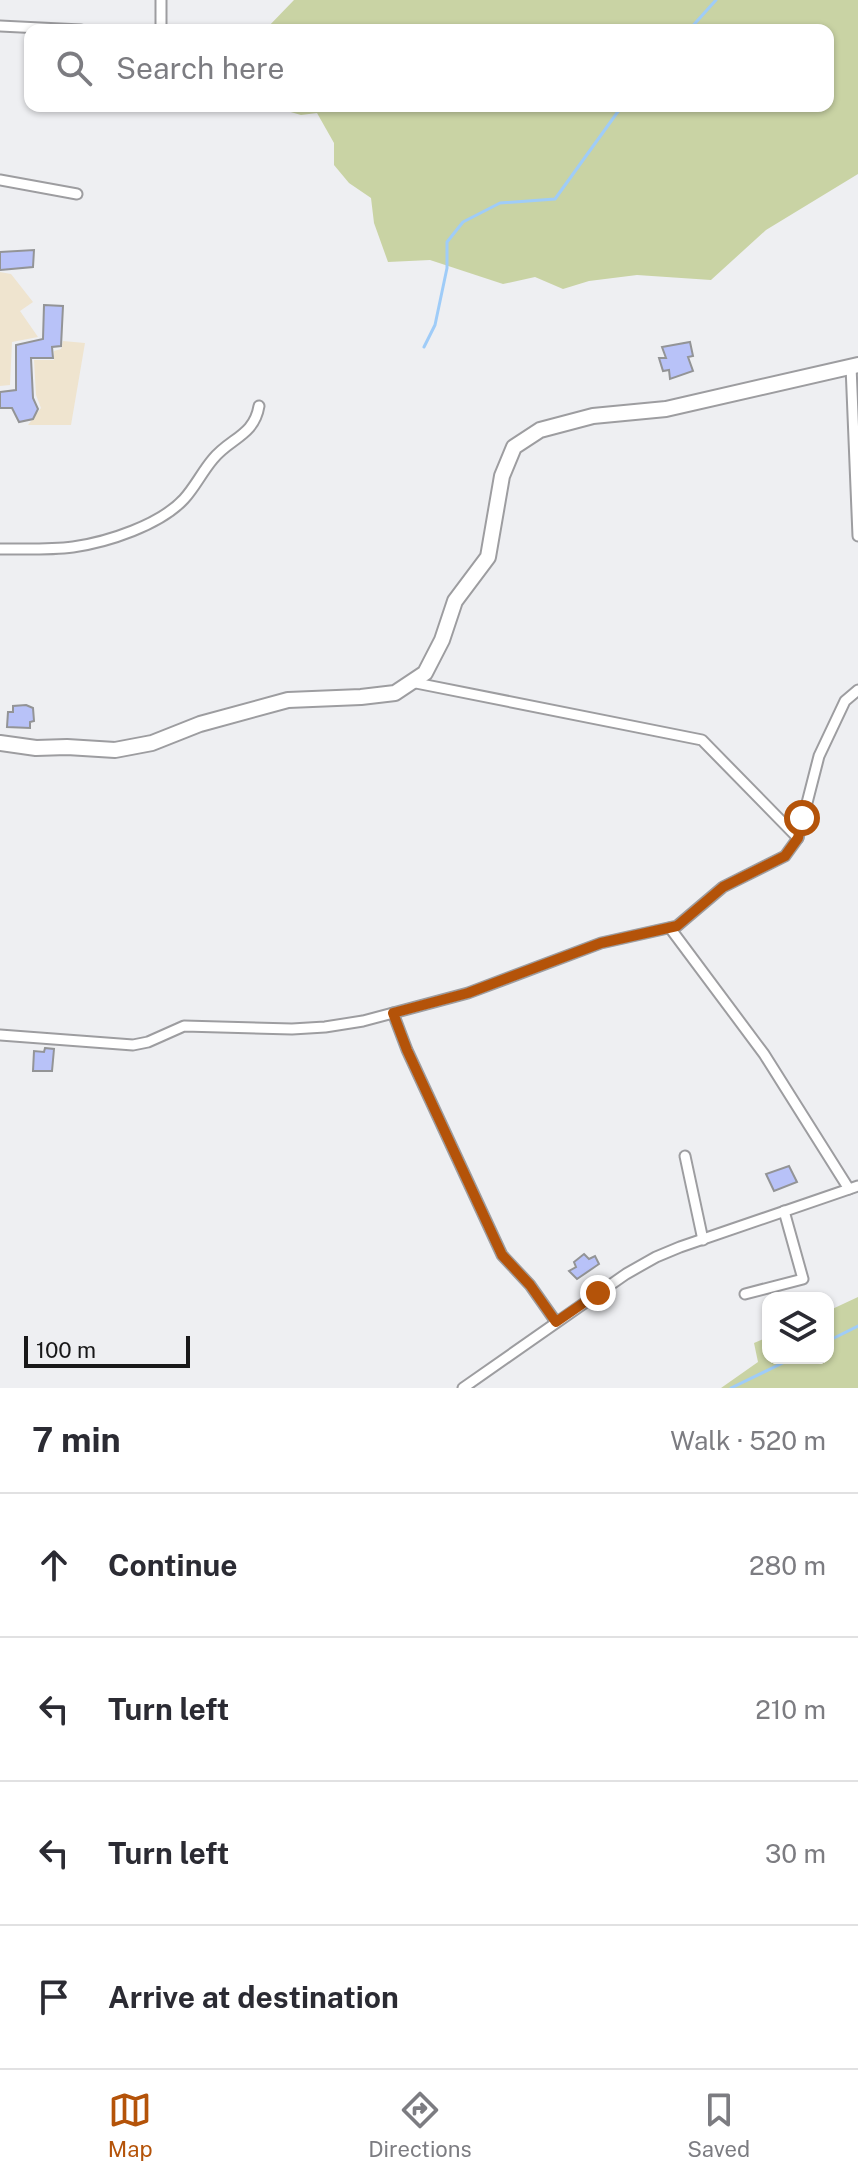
<!DOCTYPE html>
<html lang="en">
<head>
<meta charset="utf-8">
<style>
  :root { --surface:#fff; --page:#f2f2f3; --text:#2b2b33; --muted:#7c7c81; --line:#e1e1e2; --accent:#b45309 }
  body { margin:0; font-family:"Public Sans",sans-serif; background:var(--page); color:var(--text) }
  .controls { position:absolute; right:24px; bottom:24px; display:grid; overflow:hidden; border-radius:16px; box-shadow:0 2px 6px #0004 }
  .controls button { width:72px; height:72px; display:grid; place-items:center; padding:0; border:0; border-bottom:2px solid var(--line); background:var(--surface); color:var(--text); font:40px sans-serif }
  .scale { position:absolute; left:24px; bottom:20px; width:166px; box-sizing:border-box; padding-left:8px; border:4px solid #181819; border-top:0; font-size:22px; line-height:28px; white-space:nowrap; color:#181819; -webkit-text-stroke:6px #eeeff2; paint-order:stroke }
  .stop { position:absolute; width:24px; height:24px; margin:-18px; border:6px solid #b45309; border-radius:50%; background:#fff }
  .stop.end { background:#b45309; border-color:#fff; box-shadow:0 2px 8px #0008 }
  .list { margin:0; padding:0; list-style:none }
  h2 { display:flex; justify-content:space-between; align-items:center; height:104px; margin:0; padding:0 32px; font-size:34px }
  h2 small { font-size:26px; font-weight:400; color:var(--muted) }
  .list li { display:grid; grid-template-columns:52px 1fr auto; gap:24px; align-items:center; box-sizing:border-box; height:144px; padding:0 32px; border-top:2px solid var(--line) }
  .list b { display:block; font-size:30px; white-space:nowrap }
  .list em { font-size:26px; font-style:normal; color:var(--muted) }
  .icon { flex:none; width:44px; height:44px; fill:none; stroke:currentColor; stroke-width:2; stroke-linecap:round; stroke-linejoin:round }
  .map { position:relative; flex:none; width:858px; height:1388px; overflow:hidden }
  .search { position:absolute; background:var(--surface); box-shadow:0 2px 6px #0004; left:24px; right:24px; top:24px; height:88px; display:flex; align-items:center; gap:20px; box-sizing:border-box; padding:0 28px; border-radius:16px; color:var(--muted); font-size:30px }
  .sheet { height:680px; background:var(--surface) }
  nav { display:flex; justify-content:space-around; align-items:center; box-sizing:border-box; height:112px; border-top:2px solid var(--line); background:var(--surface); font-size:22px; color:var(--muted) }
  nav a { display:grid; justify-items:center; gap:4px }
  nav .on { color:var(--accent) }
  .map>svg:first-child { display:block }
</style>
</head>
<body>
<div class="map">
<svg width="858" height="1388" viewBox="0 0 858 1388">
  <rect width="100%" height="100%" fill="#eeeff2"/>
  <g fill="#efe4cf">
    <path d="M0,272L11,274L33,302L20,311L38,337L12,342L10,385L0,386Z"/>
    <path d="M63,341L85,343L71,425H28L41,408L36,395L34,360H54V351L61,349Z"/>
  </g>
  <g fill="#c9d3a4">
    <path d="M294,0H858V174L766,230L711,280L637,275L589,281L563,289L535,277L503,284L430,260L388,262L374,223L371,198L349,183L334,165V143L317,113L301,115L270,106H828V30H265Z"/>
    <path d="M858,1297V1388H721L758,1362L754,1343L768,1337V1358H828V1311Z"/>
  </g>
  <g fill="none" stroke-linecap="round" stroke-linejoin="round">
    <g stroke="#9fccf8" stroke-width="3">
      <path d="M689,30L716,0"/>
      <path d="M424,347L435,325L447,268V242L463,222L500,203L555,199L622,106"/>
      <path d="M828,1341L858,1326"/>
      <path d="M731,1388L793,1358"/>
    </g>
  </g>
  <g fill="#b8c2f8" stroke="#939496" stroke-width="2">
    <path d="M34,250L33,267L0,270V252Z"/>
    <path d="M44,305L63,306L61,346L52,347L53,358H31L33,398L38,409L33,419L19,422L12,408H0V392L16,390V345L43,339Z"/>
    <path d="M690,342L693,356L688,357L693,371L670,379L669,370L663,371L659,358H666L662,347Z"/>
    <path d="M26,705L33,708L34,721L30,722V728L7,727L8,712H13V706Z"/>
    <path d="M45,1048L54,1049L52,1071H33L34,1051L44,1052Z"/>
    <path d="M789,1166L797,1182L774,1191L766,1174Z"/>
    <path d="M584,1254L589,1259L595,1256L599,1264L577,1279L569,1271L576,1267L574,1262Z"/>
  </g>
  <g fill="none" stroke-linecap="round" stroke-linejoin="round">
    <defs>
      <g id="minor">
        <path d="M0,26L81,30"/>
        <path d="M161,30V0"/>
        <path d="M0,180L77,194"/>
        <path d="M851,366L858,536"/>
        <path d="M0,549C24,549 50,550 73,547C108,542 160,525 184,499C195,487 202,472 213,459C230,438 254,436 259,406"/>
        <path d="M411,682L702,740L798,838"/>
        <path d="M670,928L764,1054L849,1189"/>
        <path d="M393,1013L407,1050L502,1255L530,1285L556,1322"/>
        <path d="M0,1035L133,1045L148,1042L184,1026L292,1029L325,1027L363,1021L468,993L601,943L677,926L723,887L785,856L798,838L819,756L845,701L858,690"/>
        <path d="M685,1156L703,1240"/>
        <path d="M745,1294L803,1279L784,1211"/>
        <path d="M463,1388L626,1274L656,1257L680,1247L858,1186"/>
      </g>
      <path id="secondary" d="M0,743L36,748L67,747L115,750L152,743L200,724L288,700L361,697L395,693L425,673L442,640L455,601L488,557L502,476L514,447L540,430L593,416L666,409L858,365"/>
    </defs>
    <use href="#minor" stroke="#9d9da0" stroke-width="13"/>
    <use href="#secondary" stroke="#9d9da0" stroke-width="18"/>
    <use href="#minor" stroke="#fff" stroke-width="9"/>
    <use href="#secondary" stroke="#fff" stroke-width="14"/>
  </g>
  <g fill="none" stroke-linecap="round" stroke-linejoin="round">
    <path stroke="#b45309" stroke-width="10" d="M598,1293L556,1322L530,1285L502,1255L407,1050L393,1013L468,993L601,943L677,926L723,887L785,856L798,838L802,818"/>
  </g>
</svg>
<div class="controls">
<button><svg class="icon" aria-label="layers" viewBox="0 0 24 24"><path d="M12 4l9 5-9 5-9-5zM3 14l9 5 9-5"/></svg></button>
</div>
<div class="scale">100 m</div>
<div class="stop" style="left:802px;top:818px"></div>
<div class="stop end" style="left:598px;top:1293px"></div>
<div class="search"><svg class="icon" aria-label="search" viewBox="0 0 24 24"><circle cx="10" cy="10" r="6"/><path d="M15 15l6 6"/></svg>Search here</div>
</div>
<section class="sheet">
<h2>7 min<small>Walk · 520 m</small></h2>
<ul class="list">
<li><svg class="icon" aria-label="ahead" viewBox="0 0 24 24"><path d="M12 20V5M6 11l6-6 6 6"/></svg><div><b>Continue</b></div><em>280 m</em></li>
<li><svg class="icon" aria-label="left" viewBox="0 0 24 24"><path d="M17 20v-9H6M10 6l-5 5 5 5"/></svg><div><b>Turn left</b></div><em>210 m</em></li>
<li><svg class="icon" aria-label="left" viewBox="0 0 24 24"><path d="M17 20v-9H6M10 6l-5 5 5 5"/></svg><div><b>Turn left</b></div><em>30 m</em></li>
<li><svg class="icon" aria-label="arrive" viewBox="0 0 24 24"><path d="M6 21V4h12l-3 4 3 4H6"/></svg><div><b>Arrive at destination</b></div></li>
</ul>
</section>
<nav>
<a class="on"><svg class="icon" aria-label="map" viewBox="0 0 24 24"><path d="M3 6l6-2 6 2 6-2v14l-6 2-6-2-6 2zM9 4v14M15 6v14"/></svg>Map</a>
<a><svg class="icon" aria-label="directions" viewBox="0 0 24 24"><path d="M12 3l9 9-9 9-9-9zM9 14v-3h6M13 9l2 2-2 2"/></svg>Directions</a>
<a><svg class="icon" aria-label="saved" viewBox="0 0 24 24"><path d="M7 4h10v16l-5-4-5 4z"/></svg>Saved</a>
</nav>
</body>
</html>
